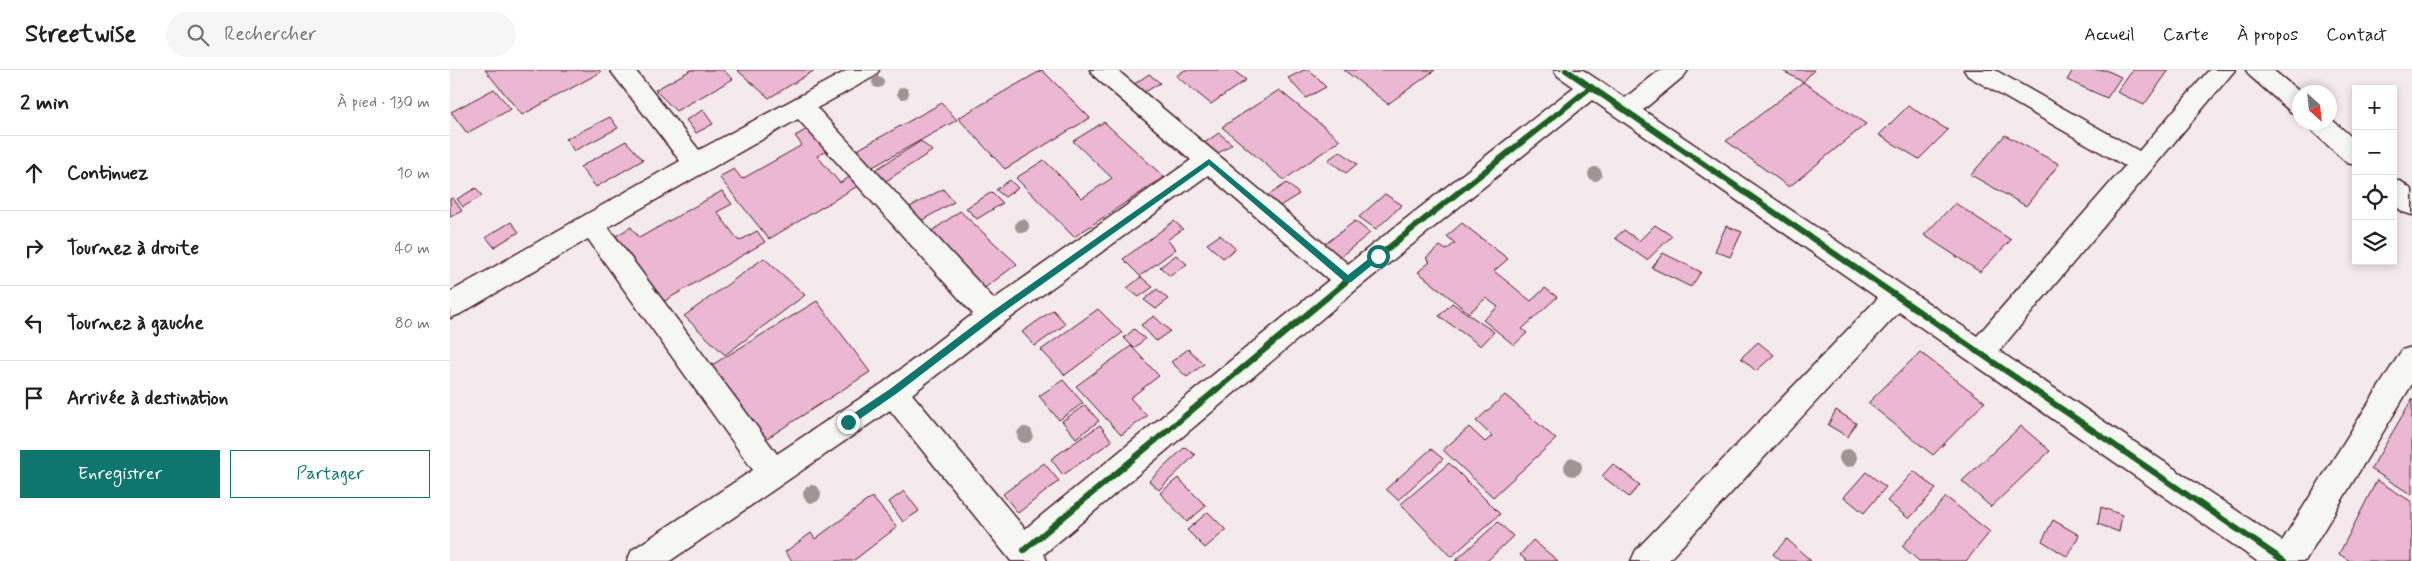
<!DOCTYPE html>
<html lang="fr">
<head>
<meta charset="utf-8">
<style>
  :root { --surface:#fff; --page:#f6f6f6; --text:#202124; --muted:#757577; --line:#e0e0e0; --accent:#0f766e }
  body { margin:0; font-family:Mynerve,sans-serif; background:var(--page); color:var(--text) }
  .controls { position:absolute; right:15px; top:15px; display:grid; overflow:hidden; border-radius:0px; box-shadow:0 2px 8px #0003 }
  .controls button { width:45px; height:45px; display:grid; place-items:center; padding:0; border:0; border-bottom:1px solid var(--line); background:var(--surface); color:var(--text); font:25px sans-serif }
  .compass { position:absolute; left:1842px; top:15px; width:45px; height:45px; border-radius:50%; background:var(--surface); box-shadow:0 2px 8px #0003; rotate:153deg }
  .stop { position:absolute; width:15px; height:15px; margin:-11px; border:4px solid #0f766e; border-radius:50%; background:#fff }
  .stop.end { background:#0f766e; border-color:#fff; box-shadow:0 1px 5px #0008 }
  .list { margin:0; padding:0; list-style:none }
  h2 { display:flex; justify-content:space-between; align-items:center; height:65px; margin:0; padding:0 20px; font-size:21px }
  h2 small { font-size:16px; font-weight:400; color:var(--muted) }
  .list li { display:grid; grid-template-columns:32px 1fr auto; gap:15px; align-items:center; box-sizing:border-box; height:75px; padding:0 20px; border-top:1px solid var(--line) }
  .list b { display:block; font-size:19px; white-space:nowrap }
  .list em { font-size:16px; font-style:normal; color:var(--muted) }
  .actions { display:flex; gap:10px; padding:15px 20px }
  .actions a { flex:1; padding:11px 0; border:1px solid var(--accent); border-radius:0px; text-align:center; font-size:18px; color:var(--accent) }
  .actions .main { background:var(--accent); color:#fff }
  .icon { flex:none; width:28px; height:28px; fill:none; stroke:currentColor; stroke-width:2; stroke-linecap:round; stroke-linejoin:round }
  .map { position:relative; flex:none; width:1962px; height:491px; overflow:hidden }
  header { display:flex; align-items:center; gap:30px; box-sizing:border-box; height:70px; padding:0 25px; background:var(--surface); border-bottom:1px solid var(--line) }
  header strong { font-size:24px }
  nav { display:flex; gap:28px; margin-inline-start:auto; font-size:18px }
  .search { width:350px; height:45px; background:var(--page); display:flex; align-items:center; gap:12px; box-sizing:border-box; padding:0 18px; border-radius:28px; color:var(--muted); font-size:19px }
  main { display:flex }
  aside { flex:1; background:var(--surface) }
  .map>svg:first-child { display:block }
</style>
</head>
<body>
<header>
<strong>Streetwise</strong>
<div class="search"><svg class="icon" aria-label="search" viewBox="0 0 24 24"><circle cx="10" cy="10" r="6"/><path d="M15 15l6 6"/></svg>Rechercher</div>
<nav><a>Accueil</a><a>Carte</a><a>À propos</a><a>Contact</a></nav>
</header>
<main>
<aside>
<h2>2 min<small>À pied · 130 m</small></h2>
<ul class="list">
<li><svg class="icon" aria-label="ahead" viewBox="0 0 24 24"><path d="M12 20V5M6 11l6-6 6 6"/></svg><div><b>Continuez</b></div><em>10 m</em></li>
<li><svg class="icon" aria-label="right" viewBox="0 0 24 24"><path d="M7 20v-9h11M14 6l5 5-5 5"/></svg><div><b>Tournez à droite</b></div><em>40 m</em></li>
<li><svg class="icon" aria-label="left" viewBox="0 0 24 24"><path d="M17 20v-9H6M10 6l-5 5 5 5"/></svg><div><b>Tournez à gauche</b></div><em>80 m</em></li>
<li><svg class="icon" aria-label="arrive" viewBox="0 0 24 24"><path d="M6 21V4h12l-3 4 3 4H6"/></svg><div><b>Arrivée à destination</b></div></li>
</ul>
<div class="actions"><a class="main">Enregistrer</a><a>Partager</a></div>
</aside>
<div class="map">
<svg width="1962" height="491" viewBox="0 0 1962 491">
  <rect width="100%" height="100%" fill="#f4e9ec"/>
  <filter id="ink" filterUnits="userSpaceOnUse"><feTurbulence type="fractalNoise" baseFrequency=".02" numOctaves="2"/><feDisplacementMap in="SourceGraphic" scale="10" xChannelSelector="R" yChannelSelector="G"/><feConvolveMatrix kernelMatrix="1 2 1 2 8 2 1 2 1" color-interpolation-filters="sRGB"/></filter>
  <g filter="url(#ink)">
    <g fill="#ebb7d3" stroke="#4a1f2b">
      <path d="M35,0H149L151,2L72,45Z"/>
      <path d="M241,0H273L283,9L226,41L205,20Z"/>
      <path d="M287,0H365L319,28Z"/>
      <path d="M592,0L640,48L555,99L508,48Z"/>
      <path d="M735,0H783L796,10L761,34L726,6Z"/>
      <path d="M854,0H859L876,17L856,28L838,8Z"/>
      <path d="M894,0H985L938,34Z"/>
      <path d="M1331,0H1364L1353,12Z"/>
      <path d="M1623,0H1656L1671,7L1657,28L1617,10Z"/>
      <path d="M1683,0H1719L1694,35L1667,22Z"/>
      <path d="M699,4L710,13L690,25L680,17Z"/>
      <path d="M1353,12L1416,54L1339,117L1276,71Z"/>
      <path d="M44,19L61,39L17,63L1,42Z"/>
      <path d="M829,20L890,70L834,110L772,57Z"/>
      <path d="M492,33L507,50L421,98L407,80Z"/>
      <path d="M1458,36L1498,60L1469,89L1429,65Z"/>
      <path d="M253,40L263,54L246,63L236,50Z"/>
      <path d="M160,47L168,58L124,81L116,69Z"/>
      <path d="M654,52L714,107L624,167L566,108L594,90L632,128L662,108L623,71Z"/>
      <path d="M359,58L378,80L367,86L390,113L403,105L411,114L319,169L269,107L284,99L292,109L352,75L345,66Z"/>
      <path d="M769,63L782,74L764,86L751,75Z"/>
      <path d="M1555,65L1609,94L1576,136L1521,105Z"/>
      <path d="M176,71L193,90L146,117L130,97Z"/>
      <path d="M471,71L482,81L433,113L422,102Z"/>
      <path d="M890,81L907,94L896,103L878,90Z"/>
      <path d="M560,110L568,118L555,127L546,120Z"/>
      <path d="M837,113L849,124L825,139L814,128Z"/>
      <path d="M26,118L32,126L13,137L7,129Z"/>
      <path d="M493,119L504,132L467,153L456,139Z"/>
      <path d="M272,121L282,134L267,142L289,171L307,161L315,172L206,236L161,169L181,157L189,168Z"/>
      <path d="M542,122L553,133L527,149L516,138Z"/>
      <path d="M935,124L952,135L926,159L909,147Z"/>
      <path d="M3,128L12,141L0,147V129Z"/>
      <path d="M1505,133L1561,170L1530,202L1474,165Z"/>
      <path d="M510,141L567,194L532,220L475,166Z"/>
      <path d="M724,151L733,159L717,170L726,179L690,206L673,189Z"/>
      <path d="M905,151L920,163L885,191L870,178Z"/>
      <path d="M61,152L69,162L44,177L36,167Z"/>
      <path d="M1012,153L1058,189L1044,201L1081,231L1095,218L1107,227L1072,259L1077,263L1064,275L1033,250L1048,237L1036,228L1019,243L968,202L980,192L976,188L990,176L996,180L1005,173L997,166Z"/>
      <path d="M1205,155L1222,166L1197,190L1165,168L1174,160L1189,171Z"/>
      <path d="M1276,156L1292,162L1280,187L1265,181Z"/>
      <path d="M770,165L786,179L773,188L757,174Z"/>
      <path d="M1213,183L1251,202L1241,217L1202,198Z"/>
      <path d="M726,185L737,194L720,206L710,197Z"/>
      <path d="M314,188L355,225L275,285L234,246Z"/>
      <path d="M691,207L703,217L689,227L677,218Z"/>
      <path d="M707,219L718,229L706,239L694,230Z"/>
      <path d="M367,231L420,302L308,374L257,298Z"/>
      <path d="M1002,233L1044,262L1031,276L989,246Z"/>
      <path d="M648,239L672,263L615,305L591,280Z"/>
      <path d="M603,240L616,254L585,276L572,262Z"/>
      <path d="M704,246L720,261L706,271L691,255Z"/>
      <path d="M684,259L695,269L684,278L674,268Z"/>
      <path d="M1308,272L1324,285L1306,301L1291,288Z"/>
      <path d="M681,276L709,306L680,328L697,346L671,365L626,316Z"/>
      <path d="M738,279L754,294L737,307L721,292Z"/>
      <path d="M1470,282L1535,332L1483,385L1418,333Z"/>
      <path d="M613,310L633,333L609,350L589,326Z"/>
      <path d="M1055,325L1106,369L1043,427L993,380L1019,357L1035,372L1042,366L1026,351Z"/>
      <path d="M1962,329V425L1921,399Z"/>
      <path d="M635,335L649,351L626,368L612,351Z"/>
      <path d="M1386,340L1406,353L1398,367L1378,355Z"/>
      <path d="M650,355L662,371L613,405L601,389Z"/>
      <path d="M1571,356L1600,381L1541,437L1512,411Z"/>
      <path d="M735,377L745,385L709,420L699,411Z"/>
      <path d="M981,379L993,389L948,430L936,419Z"/>
      <path d="M594,393L609,411L568,443L553,424Z"/>
      <path d="M999,393L1050,444L1001,487L951,434Z"/>
      <path d="M1163,394L1190,415L1179,427L1152,406Z"/>
      <path d="M1464,401L1486,419L1459,449L1437,431Z"/>
      <path d="M1416,402L1436,417L1414,443L1394,427Z"/>
      <path d="M728,408L756,436L737,452L710,423Z"/>
      <path d="M1927,410L1962,432V491H1900L1889,484Z"/>
      <path d="M454,421L469,441L453,452L439,432Z"/>
      <path d="M422,427L447,457L403,491H342L335,482L361,463L365,469Z"/>
      <path d="M1496,427L1540,462L1516,491H1469L1452,476Z"/>
      <path d="M1651,437L1672,445L1669,462L1648,454Z"/>
      <path d="M758,442L776,460L755,478L737,460Z"/>
      <path d="M1603,450L1629,465L1618,487L1592,471Z"/>
      <path d="M1048,452L1063,466L1037,491H1005Z"/>
      <path d="M1337,469L1361,491H1331L1323,484Z"/>
      <path d="M1083,470L1108,491H1077L1070,485Z"/>
    </g>
    <g fill="none" stroke-linecap="round" stroke-linejoin="round">
      <defs>
        <g id="minor">
          <path d="M160,0H185L249,80L398,0H429L425,6L367,38L544,229L741,90L644,6L640,0H667L898,194L1124,17L1108,6L1104,0H1133L1175,28L1210,0H1238L1234,6L1193,40L1527,266L1675,96L1518,6L1514,0H1545L1689,81L1759,0H1785L1549,281L1832,471L1952,280L1962,277V314L1855,491H1807L1449,242L1218,491H1181L1186,480L1428,228L1142,30L908,218L594,484L597,491H561L440,340L220,491H177L182,480L303,400L138,169L10,244L0,248V222L230,91ZM348,49L523,244L433,313L327,384L158,157ZM758,105L879,210L575,459L462,324L552,254Z"/>
          <path d="M1796,0H1823L1850,22V45L1841,42L1800,6Z"/>
          <path d="M1880,48L1906,71V95L1897,93L1859,58L1856,52H1880Z"/>
          <path d="M1943,109L1952,112L1962,120V145L1953,142L1943,134Z"/>
        </g>
      </defs>
      <use href="#minor" stroke="#4a1f2b" stroke-width="3"/>
      <use href="#minor" fill="#f6f6f2" fill-rule="evenodd"/>
      <defs>
        <g id="cycleway">
          <path d="M1116,0L1834,491"/>
          <path d="M574,480L898,210L1141,17"/>
        </g>
      </defs>
      <use href="#cycleway" stroke="#f6f6f2" stroke-width="9"/>
      <use href="#cycleway" stroke="#1b5e20" stroke-width="6"/>
    </g>
    <g fill="#a29493">
      <circle cx="428" cy="12" r="6"/>
      <circle cx="453" cy="23" r="6"/>
      <circle cx="1145" cy="104" r="7"/>
      <circle cx="572" cy="156" r="7"/>
      <circle cx="575" cy="365" r="8"/>
      <circle cx="1398" cy="388" r="9"/>
      <circle cx="1123" cy="397" r="9"/>
      <circle cx="362" cy="424" r="9"/>
    </g>
  </g>
  <path fill="#0f766e" d="M759,89L898,205L925,184H931V188L901,212H895L759,95L545,248L446,324L401,355H395V349L440,319L540,243Z"/>
</svg>
<div class="controls">
<button>+</button>
<button>−</button>
<button><svg class="icon" aria-label="locate" viewBox="0 0 24 24"><circle cx="12" cy="12" r="6"/><path d="M12 2v4M12 18v4M2 12h4M18 12h4"/></svg></button>
<button><svg class="icon" aria-label="layers" viewBox="0 0 24 24"><path d="M12 4l9 5-9 5-9-5zM3 14l9 5 9-5"/></svg></button>
</div>
<svg class="compass" viewBox="-18 -18 36 36"><path d="M0-13l5 13h-10z" fill="#e53935"/><path d="M0 13l5-13h-10z" fill="#757577"/></svg>
<div class="stop" style="left:928px;top:186px"></div>
<div class="stop end" style="left:398px;top:352px"></div>
</div>
</main>
</body>
</html>
